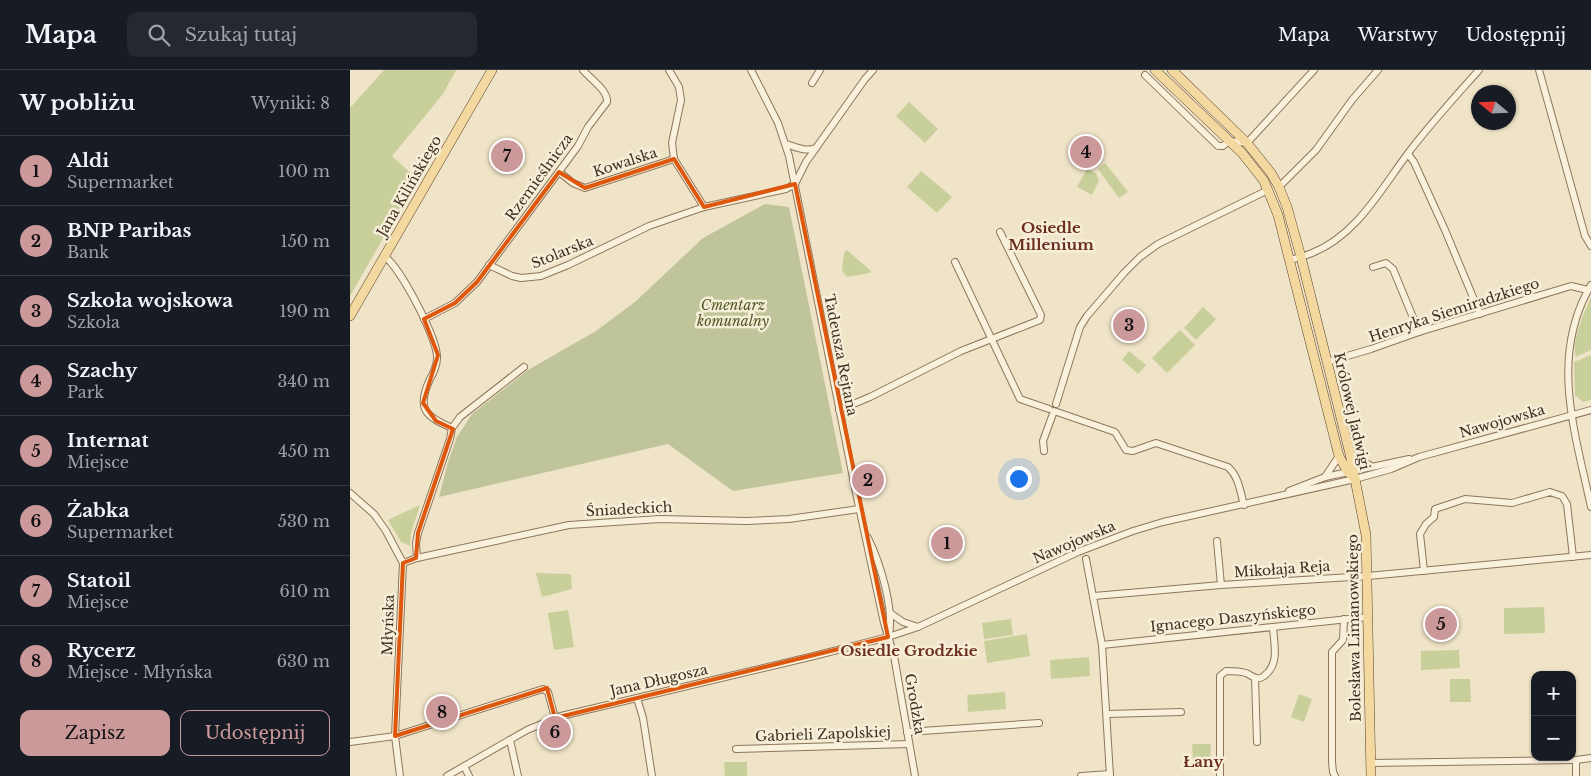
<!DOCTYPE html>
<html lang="pl">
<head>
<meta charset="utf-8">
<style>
  :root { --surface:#171b24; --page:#242831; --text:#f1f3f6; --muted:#9ea1a6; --line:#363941; --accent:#cc999b }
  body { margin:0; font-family:"Libre Baskerville",serif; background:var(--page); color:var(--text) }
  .controls { position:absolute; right:15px; bottom:15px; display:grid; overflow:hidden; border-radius:10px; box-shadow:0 1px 4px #0004 }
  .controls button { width:45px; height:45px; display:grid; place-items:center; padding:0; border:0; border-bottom:1px solid var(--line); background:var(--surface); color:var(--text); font:25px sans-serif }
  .compass { position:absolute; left:1121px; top:15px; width:45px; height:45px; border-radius:50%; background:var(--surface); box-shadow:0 1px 4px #0004; rotate:289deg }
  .you { position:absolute; left:668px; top:408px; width:18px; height:18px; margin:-12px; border:4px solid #fff; border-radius:50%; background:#1a73e8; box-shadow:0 0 0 8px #1a73e833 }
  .badge { display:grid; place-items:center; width:32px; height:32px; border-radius:50%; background:var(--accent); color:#111; font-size:16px; font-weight:700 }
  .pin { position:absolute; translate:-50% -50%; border:2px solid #fff; box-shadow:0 1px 5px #0006 }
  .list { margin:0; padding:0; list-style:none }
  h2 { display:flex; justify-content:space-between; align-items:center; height:65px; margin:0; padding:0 20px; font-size:21px }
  h2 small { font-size:16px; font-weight:400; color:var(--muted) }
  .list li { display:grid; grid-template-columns:32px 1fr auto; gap:15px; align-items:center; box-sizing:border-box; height:70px; padding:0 20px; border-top:1px solid var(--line) }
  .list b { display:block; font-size:19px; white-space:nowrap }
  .list p { margin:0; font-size:16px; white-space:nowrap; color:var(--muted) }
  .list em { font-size:16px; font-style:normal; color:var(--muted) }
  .actions { display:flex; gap:10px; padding:15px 20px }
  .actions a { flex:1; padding:11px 0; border:1px solid var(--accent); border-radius:10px; text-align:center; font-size:18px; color:var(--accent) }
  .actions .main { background:var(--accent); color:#111 }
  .icon { flex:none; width:28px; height:28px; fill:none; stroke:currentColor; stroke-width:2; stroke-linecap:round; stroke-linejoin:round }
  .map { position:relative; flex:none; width:1241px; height:706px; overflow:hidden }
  header { display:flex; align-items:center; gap:30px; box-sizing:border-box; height:70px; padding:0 25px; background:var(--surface); border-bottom:1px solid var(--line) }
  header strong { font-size:24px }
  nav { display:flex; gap:28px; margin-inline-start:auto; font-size:18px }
  .search { width:350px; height:45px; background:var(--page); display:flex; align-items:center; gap:12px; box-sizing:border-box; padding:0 18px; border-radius:10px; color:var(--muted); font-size:19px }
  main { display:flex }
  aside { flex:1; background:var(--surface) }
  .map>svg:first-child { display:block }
</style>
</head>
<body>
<header>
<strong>Mapa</strong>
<div class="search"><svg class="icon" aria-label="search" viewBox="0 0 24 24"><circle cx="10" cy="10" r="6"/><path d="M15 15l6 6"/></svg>Szukaj tutaj</div>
<nav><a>Mapa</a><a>Warstwy</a><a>Udostępnij</a></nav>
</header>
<main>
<aside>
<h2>W pobliżu<small>Wyniki: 8</small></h2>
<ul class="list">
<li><span class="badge">1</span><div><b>Aldi</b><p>Supermarket</p></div><em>100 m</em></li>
<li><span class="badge">2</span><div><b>BNP Paribas</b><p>Bank</p></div><em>150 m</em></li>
<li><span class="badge">3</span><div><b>Szkoła wojskowa</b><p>Szkoła</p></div><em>190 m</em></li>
<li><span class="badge">4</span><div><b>Szachy</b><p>Park</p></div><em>340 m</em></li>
<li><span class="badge">5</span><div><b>Internat</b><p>Miejsce</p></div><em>450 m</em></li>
<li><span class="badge">6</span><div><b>Żabka</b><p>Supermarket</p></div><em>530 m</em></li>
<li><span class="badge">7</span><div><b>Statoil</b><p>Miejsce</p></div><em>610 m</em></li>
<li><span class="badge">8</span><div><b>Rycerz</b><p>Miejsce · Młyńska</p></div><em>630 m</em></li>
</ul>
<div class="actions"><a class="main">Zapisz</a><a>Udostępnij</a></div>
</aside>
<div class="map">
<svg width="1241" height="706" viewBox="0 0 1241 706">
  <rect width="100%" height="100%" fill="#f0e4c8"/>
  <g fill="#c9cf9b">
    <path d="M34,0H106L93,24L42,86L67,109L0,226V38Z"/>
    <path d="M559,32L588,59L575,73L546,46Z"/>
    <path d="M755,93L778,122L769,128L748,99Z"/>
    <path d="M737,99L746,103L749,111L742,125L727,117Z"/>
    <path d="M571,101L602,127L587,143L557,117Z"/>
    <path d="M497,180L521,201L520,203L497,207L492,201L494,183Z"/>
    <path d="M1241,227V280L1226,287C1221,269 1234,244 1241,227Z"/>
    <path d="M853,237L866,249L846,270L834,258Z"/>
    <path d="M830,260L845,275L817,303L802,288Z"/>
    <path d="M779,281L796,295L788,304L772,290Z"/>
    <path d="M1241,285V330L1233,332L1225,325L1224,292Z"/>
    <path d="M70,435L61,463L60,476L51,472L38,450Z"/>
    <path d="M186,503L221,504L222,519L192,527Z"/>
    <path d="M1194,537L1195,563L1154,564V538Z"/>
    <path d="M218,540L224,577L204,580L198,543Z"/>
    <path d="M661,549L663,565L634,569L632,553Z"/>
    <path d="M677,564L680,586L637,593L634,571Z"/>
    <path d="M1109,580L1110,598L1071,600V581Z"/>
    <path d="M739,587L740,606L701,609L700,590Z"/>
    <path d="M1100,609H1120L1121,632H1100Z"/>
    <path d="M655,622L656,639L618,642L617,625Z"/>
    <path d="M949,624L962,629L954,652L941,647Z"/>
    <path d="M842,674H861L860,690L843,691Z"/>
    <path d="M374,692H397V706H375Z"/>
  </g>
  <path fill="#bfc49a" d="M415,134L439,137L493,403L383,421L318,374L89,427L98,392L107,367L122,344L178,300L246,261L285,232L353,168Z"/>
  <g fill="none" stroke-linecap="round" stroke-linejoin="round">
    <defs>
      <g id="minor">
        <path d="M319,0L329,17L331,30L322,73L324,89L354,137"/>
        <path d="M401,0L428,53L439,86L506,423L534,553L544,586L565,706"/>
        <path d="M1189,0L1235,166L1241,176"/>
        <path d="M795,5L868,76H873L879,71"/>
        <path d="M462,13L470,0"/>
        <path d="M880,71L897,73L964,0"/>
        <path d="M436,74C446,77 455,82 466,78"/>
        <path d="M1058,84L1064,92L1095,160L1130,244"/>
        <path d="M209,102L223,113L235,118L324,89"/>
        <path d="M445,114L456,92L515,9L523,0"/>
        <path d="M929,117L966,80L1002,30L1028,0"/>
        <path d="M35,187C50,197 88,269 87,288C87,296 84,302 80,309C66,339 75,346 102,358"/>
        <path d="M940,190C947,188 955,186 962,183C1007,165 1031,119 1059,82C1081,53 1105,27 1129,0"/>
        <path d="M605,192L670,329L699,339"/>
        <path d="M139,195L162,206L171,208L191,206L218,195L299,156L354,137L436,119L445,114"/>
        <path d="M1023,197L1036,193L1043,199L1069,262"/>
        <path d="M1241,215C1199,286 1225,362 1241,437"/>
        <path d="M74,249L105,233L127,212L228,76L238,57L257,32C258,20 240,9 233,0"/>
        <path d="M977,292L1021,279L1069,262L1221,216L1238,220"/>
        <path d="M706,334L730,257L737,246L774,203L790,187L808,174L918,120"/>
        <path d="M489,340L520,327L611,281L690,250L691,245L650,162"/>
        <path d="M694,381L693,371L704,341L765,362L776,380L783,381L806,373L878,397C889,407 890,421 894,435"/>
        <path d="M1000,384L1021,396"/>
        <path d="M975,407L989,386"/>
        <path d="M939,421L975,407L1059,389"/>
        <path d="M0,423L24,444L36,461L53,493L45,666L50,706"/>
        <path d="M518,468C530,492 544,538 539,564"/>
        <path d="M867,471L871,515"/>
        <path d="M67,488L66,473L68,463L100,369L102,358L110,347L174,297"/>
        <path d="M736,489L752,575L760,706"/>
        <path d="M53,493L67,488L219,455L310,449L397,451L439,449L509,439"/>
        <path d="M1074,501L1070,464L1076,454L1084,447L1085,439L1115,429L1162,433L1200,422L1212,426L1217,434L1223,487"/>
        <path d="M744,526L871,515L1018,506L1241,485"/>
        <path d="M540,543L553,552L568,557"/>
        <path d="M752,575L1018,547"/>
        <path d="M905,608L907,672"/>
        <path d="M287,628L293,648L302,706"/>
        <path d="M757,644L831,642"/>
        <path d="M557,662L689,653"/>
        <path d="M160,670L168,706"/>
        <path d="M0,672L45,666L193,619L198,622L205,648"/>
        <path d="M386,679L559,674"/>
        <path d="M1226,690V706"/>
        <path d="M1020,693L1226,690L1241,688"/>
        <path d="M114,696L119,706"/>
        <path d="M97,706L177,660L211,646L464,586L538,567L568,557L728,482L783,461L813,452L1005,409L1041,399L1069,387L1241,340"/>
        <path d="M731,706L760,704"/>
        <path d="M870,706V606L876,601C882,601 889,601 896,603C899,604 903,608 907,608C910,609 911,608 914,606C930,594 924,575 923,557"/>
        <path d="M985,706L983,702L982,692V582L993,570L994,549"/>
      </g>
      <g id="major">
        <path d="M805,0L892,83L914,111L928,145L989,386L997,401L1005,409"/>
        <path d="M822,0L897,73L921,103L929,117L937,137L951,187L1000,384L1016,465L1021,706"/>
        <path d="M0,246L142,0"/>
      </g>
    </defs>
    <use href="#minor" stroke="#8d765c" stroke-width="8"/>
    <use href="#major" stroke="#5b4430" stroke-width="10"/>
    <use href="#minor" stroke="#faf1dc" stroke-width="6"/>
    <use href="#major" stroke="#f3d9a0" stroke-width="9"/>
  </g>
  <path fill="none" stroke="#df570d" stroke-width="4" stroke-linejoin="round" d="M324,89L354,137L445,114L538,567L205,648L197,618L45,666L53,493L66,488L68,463L103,359L86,351L73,333L88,285L74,249L105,233L127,212L209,102L235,118Z"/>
  <g text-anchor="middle" stroke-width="5" stroke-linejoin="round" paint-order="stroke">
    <g font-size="14" fill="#3d2e20" stroke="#f7eed8">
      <text transform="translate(275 92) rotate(-18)" y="5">Kowalska</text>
      <text transform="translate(189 107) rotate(-54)" y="5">Rzemieślnicza</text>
      <text transform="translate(59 116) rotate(-60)" y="5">Jana Kilińskiego</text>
      <text transform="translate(212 182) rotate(-22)" y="5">Stolarska</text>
      <text transform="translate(1104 240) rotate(-18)" y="5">Henryka Siemiradzkiego</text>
      <text transform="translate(491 285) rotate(79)" y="5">Tadeusza Rejtana</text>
      <text transform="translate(1002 341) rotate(77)" y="5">Królowej Jadwigi</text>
      <text transform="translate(1152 351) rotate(-16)" y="5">Nawojowska</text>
      <text transform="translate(279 439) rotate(-3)" y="5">Śniadeckich</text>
      <text transform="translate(724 472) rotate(-23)" y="5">Nawojowska</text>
      <text transform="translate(932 499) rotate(-4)" y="5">Mikołaja Reja</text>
      <text transform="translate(883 548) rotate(-6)" y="5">Ignacego Daszyńskiego</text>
      <text transform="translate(38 555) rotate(-88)" y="5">Młyńska</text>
      <text transform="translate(1004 558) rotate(-91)" y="5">Bolesława Limanowskiego</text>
      <text transform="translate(309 610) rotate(-13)" y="5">Jana Długosza</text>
      <text transform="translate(565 634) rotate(80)" y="5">Grodzka</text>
      <text transform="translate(473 664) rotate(-2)" y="5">Gabrieli Zapolskiej</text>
    </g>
    <g font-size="14" font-style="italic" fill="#4d5a26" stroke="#f7eed8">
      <text x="383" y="240">Cmentarz<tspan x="383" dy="16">komunalny</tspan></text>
    </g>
    <g font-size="15" font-weight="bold" fill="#6b2e1e" stroke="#f7eed8">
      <text x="701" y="163">Osiedle<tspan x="701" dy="17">Millenium</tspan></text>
      <text x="559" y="586">Osiedle Grodzkie</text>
      <text x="853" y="697">Łany</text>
    </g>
  </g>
</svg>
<div class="controls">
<button>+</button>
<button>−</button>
</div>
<svg class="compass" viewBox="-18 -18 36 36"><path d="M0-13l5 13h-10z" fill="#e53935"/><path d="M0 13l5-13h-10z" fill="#9ea1a6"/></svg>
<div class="you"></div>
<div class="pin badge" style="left:597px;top:473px">1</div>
<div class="pin badge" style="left:518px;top:410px">2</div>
<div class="pin badge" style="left:779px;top:255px">3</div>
<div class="pin badge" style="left:736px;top:82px">4</div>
<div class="pin badge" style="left:1091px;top:554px">5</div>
<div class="pin badge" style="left:205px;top:662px">6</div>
<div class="pin badge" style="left:157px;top:86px">7</div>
<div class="pin badge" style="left:92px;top:642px">8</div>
</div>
</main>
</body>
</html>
